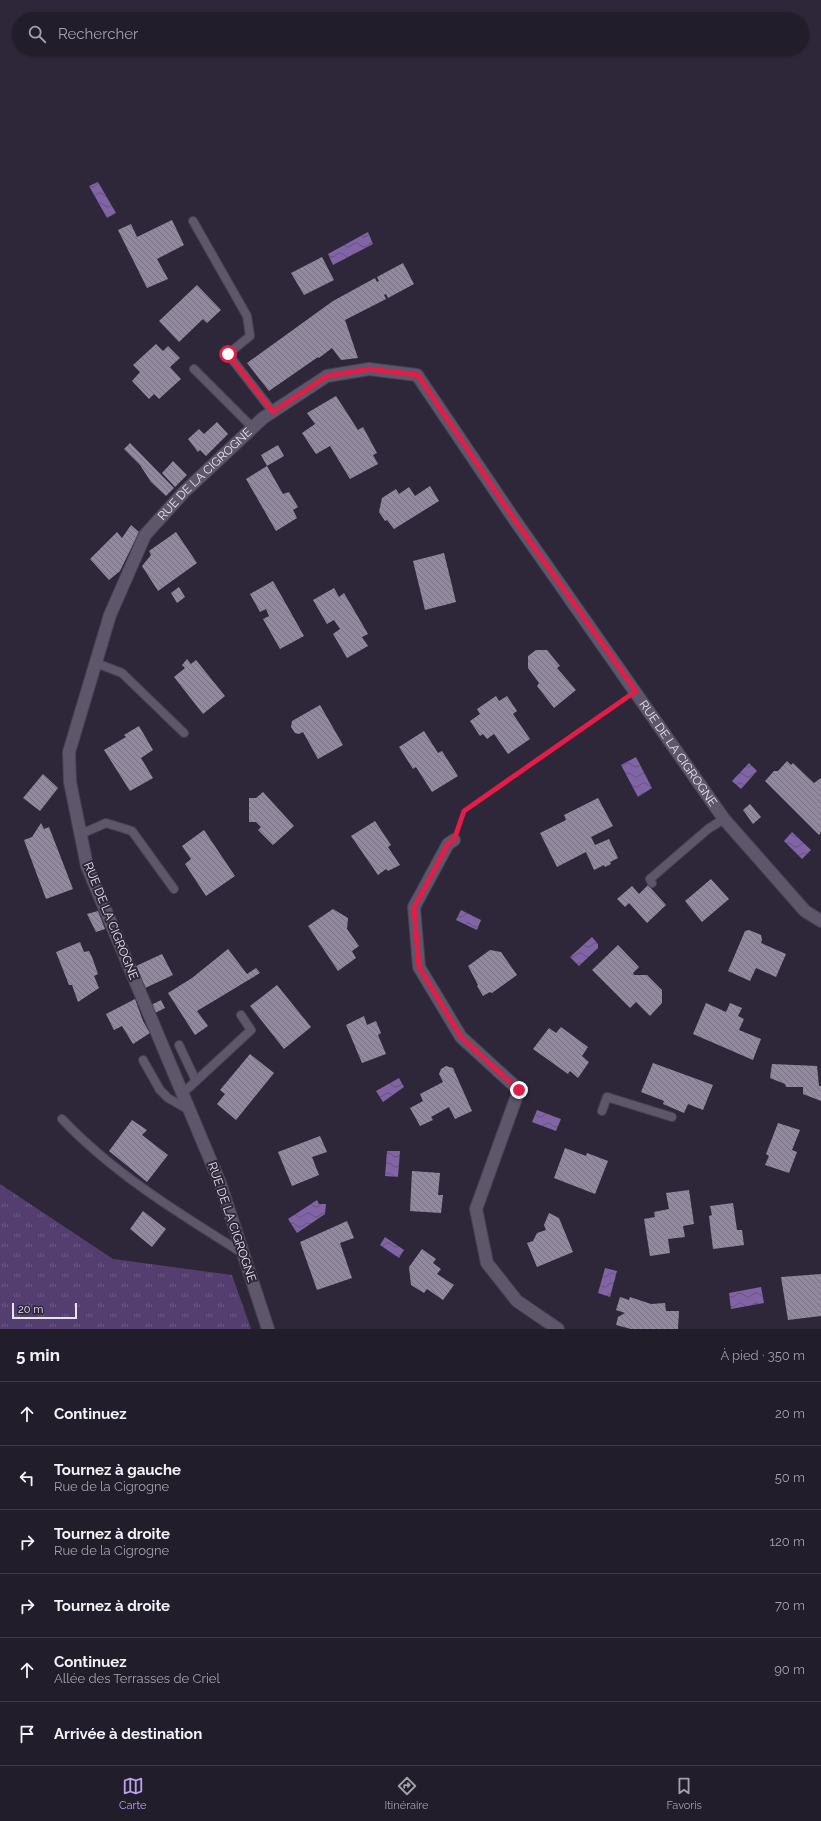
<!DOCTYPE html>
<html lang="fr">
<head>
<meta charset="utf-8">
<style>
  :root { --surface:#221d2b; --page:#2a2633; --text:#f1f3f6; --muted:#a2a2a9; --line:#3f3b47; --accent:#bca0f2 }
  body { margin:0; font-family:Raleway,sans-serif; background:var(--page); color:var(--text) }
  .scale { position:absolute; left:12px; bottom:10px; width:65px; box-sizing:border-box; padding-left:4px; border:2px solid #e6e2ee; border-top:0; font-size:11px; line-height:14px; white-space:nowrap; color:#e6e2ee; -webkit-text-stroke:3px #2e2739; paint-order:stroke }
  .stop { position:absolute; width:12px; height:12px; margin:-9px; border:3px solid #e11d48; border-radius:50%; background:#fff }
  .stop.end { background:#e11d48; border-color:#fff; box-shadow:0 1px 4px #0008 }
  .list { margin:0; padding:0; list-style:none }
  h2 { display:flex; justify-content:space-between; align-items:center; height:52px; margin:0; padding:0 16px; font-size:17px }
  h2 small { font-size:13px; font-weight:400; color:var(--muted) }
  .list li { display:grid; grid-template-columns:26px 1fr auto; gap:12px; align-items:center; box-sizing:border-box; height:64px; padding:0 16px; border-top:1px solid var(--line) }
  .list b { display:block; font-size:15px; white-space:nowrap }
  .list p { margin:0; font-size:13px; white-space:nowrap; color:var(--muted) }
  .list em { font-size:13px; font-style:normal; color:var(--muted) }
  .icon { flex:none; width:22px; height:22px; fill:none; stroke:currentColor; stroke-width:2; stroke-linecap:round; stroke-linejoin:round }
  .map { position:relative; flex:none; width:821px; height:1329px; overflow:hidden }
  .search { position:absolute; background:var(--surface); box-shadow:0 1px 3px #0004; left:12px; right:12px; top:12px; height:44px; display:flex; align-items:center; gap:10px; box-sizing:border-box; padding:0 14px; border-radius:22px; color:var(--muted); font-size:15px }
  .sheet { height:436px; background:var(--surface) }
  nav { display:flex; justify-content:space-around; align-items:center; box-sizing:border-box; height:56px; border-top:1px solid var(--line); background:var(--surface); font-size:11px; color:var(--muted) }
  nav a { display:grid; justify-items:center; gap:2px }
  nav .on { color:var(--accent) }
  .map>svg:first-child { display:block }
</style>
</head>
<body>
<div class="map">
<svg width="821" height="1329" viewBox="0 0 821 1329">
  <defs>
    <pattern id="grass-tufts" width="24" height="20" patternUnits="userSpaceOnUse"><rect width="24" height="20" fill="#543e70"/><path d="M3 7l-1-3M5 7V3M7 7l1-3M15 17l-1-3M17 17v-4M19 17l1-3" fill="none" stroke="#6d5a85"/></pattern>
    <pattern id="water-waves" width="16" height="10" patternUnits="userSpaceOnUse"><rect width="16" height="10" fill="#8064a6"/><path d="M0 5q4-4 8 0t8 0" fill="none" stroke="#65567b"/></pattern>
    <pattern id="building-back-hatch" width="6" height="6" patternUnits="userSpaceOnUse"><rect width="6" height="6" fill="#9289a0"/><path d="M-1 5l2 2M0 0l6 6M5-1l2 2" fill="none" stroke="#777181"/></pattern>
  </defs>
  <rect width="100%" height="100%" fill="#2e2739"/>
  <path fill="url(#grass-tufts)" d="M0,1184L113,1259L232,1275L251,1329H0Z"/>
  <g fill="url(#water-waves)">
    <path d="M98,182L116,213L107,218L89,186Z"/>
    <path d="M368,232L373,244L333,265L328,254Z"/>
    <path d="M636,757L652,788L638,797L621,765Z"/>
    <path d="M749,763L757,771L741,789L732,781Z"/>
    <path d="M792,832L811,850L802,859L784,841Z"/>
    <path d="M461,910L481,920L477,930L456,920Z"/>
    <path d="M592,937L598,944V948L579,966L570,957Z"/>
    <path d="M399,1078L404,1087L383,1102L376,1091Z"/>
    <path d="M537,1110L561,1119L556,1131L532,1122Z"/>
    <path d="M387,1151H400L398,1177L385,1176Z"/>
    <path d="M317,1200L319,1204H326L325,1214L297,1233L288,1219Z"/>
    <path d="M385,1237L404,1250L399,1258L380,1245Z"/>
    <path d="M605,1268L617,1271L610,1297L598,1293Z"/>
    <path d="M761,1287L764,1303L731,1309L729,1293Z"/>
  </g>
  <g fill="url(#building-back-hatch)">
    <path d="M172,220L184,245L157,259L168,279L147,288L118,230L131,224L137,237Z"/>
    <path d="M322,257L334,280L304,295L291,273Z"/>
    <path d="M403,263L414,284L388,298L386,294L384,295L386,299L345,320L358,358L341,360L332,348L319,358L318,357L269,391L247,363L333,301L375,278L377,282L379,281L377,277Z"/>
    <path d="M197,285L221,310L207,323L203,319L179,342L159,321Z"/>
    <path d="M156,344L163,351L168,346L180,358L170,367L181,379L159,399L154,394L149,399L132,381L140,372L133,365Z"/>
    <path d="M336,396L358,430L363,427L377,453L373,455L378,464L350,479L330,446L316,454L302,433L315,424L307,413Z"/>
    <path d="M217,422L228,434L206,456L200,450L198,452L188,439L199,429L204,434Z"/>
    <path d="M130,443L174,488L166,496L151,482L140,465L124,449Z"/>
    <path d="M278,445L284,456L267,466L261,455Z"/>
    <path d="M173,461L187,475L175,487L162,473Z"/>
    <path d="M267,466L283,494L289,492L298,507L293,510L297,518L276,531L246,479Z"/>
    <path d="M430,486L439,501L394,529L387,520L385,521L379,512L382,498L396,489L399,494L409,487L415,496Z"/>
    <path d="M131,525L139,532L120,571L109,580L90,559L117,532L122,538Z"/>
    <path d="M176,532L197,563L158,591L142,566L151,555L149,551Z"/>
    <path d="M444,553L456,602L425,610L413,561Z"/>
    <path d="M273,581L304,636L280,649L263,619L269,616L266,609L260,612L250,594Z"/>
    <path d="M179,587L185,597L177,603L171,593Z"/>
    <path d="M334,588L339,597L344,593L368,634L362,637L368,646L347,658L333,634L340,629L334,620L327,624L313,600Z"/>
    <path d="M536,650H547L560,666L557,668L576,690L554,708L537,686L539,683L528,668V656Z"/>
    <path d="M187,659L191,664L196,660L225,696L203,714L174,677L185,668L182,665Z"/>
    <path d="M496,696L499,701L507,696L517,711L513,714L530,739L508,754L494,734L487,739L483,734L480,736L470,721L480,714L477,709Z"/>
    <path d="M320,705L343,745L318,759L303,732L299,734L295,733L291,727L292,721Z"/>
    <path d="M139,726L153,750L141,758L153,778L130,791L104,750L126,737L124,735Z"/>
    <path d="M424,731L438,753L442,751L458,776L432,792L416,767L413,769L399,747Z"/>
    <path d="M787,761L791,765L793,763L814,783L821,778V832L819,835L765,781L774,771H778Z"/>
    <path d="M43,774L58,788L40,811L23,798Z"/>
    <path d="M263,792L294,826L273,845L258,830L261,827L256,822H249V798H256Z"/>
    <path d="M598,798L613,826L591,837L595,845L609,839L618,858L610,862L611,864L605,867L604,865L594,870L586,852L557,867L540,833L566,820L564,815Z"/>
    <path d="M750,804L761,817L753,824L743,810Z"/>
    <path d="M375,821L391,845L388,847L400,865L388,871L386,869L378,875L351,836Z"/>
    <path d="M41,823L44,829L49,827L73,889L46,899L24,840L32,837Z"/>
    <path d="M204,830L235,876L206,896L185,864L191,859L182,846Z"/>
    <path d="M711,879L729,899L702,922L685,901Z"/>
    <path d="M648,885L666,905L647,923L629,903L625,907L617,899L632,886L639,894Z"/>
    <path d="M333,909L348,918L347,929L359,946L352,951L356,958L338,971L308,926Z"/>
    <path d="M98,911L105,929L96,932L87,914Z"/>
    <path d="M749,930L761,935L762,940L761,943L786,954L776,977L756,968L750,981L728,971L745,931Z"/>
    <path d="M80,942L84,952L89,951L92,957L98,974L94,976L99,988L78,1002L72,985H69L56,952Z"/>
    <path d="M618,945L639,967L633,973L634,975H647L662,990V1003L650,1016L636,1002L630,1008L592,970Z"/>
    <path d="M228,949L247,974L256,968L260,973L197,1011L208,1026L195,1035L168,993L192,978Z"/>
    <path d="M490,950L501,952L517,975L492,993L490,992L483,996L477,986L478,985L468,966Z"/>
    <path d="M162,954L173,975L143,989L134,967Z"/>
    <path d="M277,985L311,1027L284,1049L250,1006Z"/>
    <path d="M135,999L143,1021L150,1033L133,1044L122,1026L114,1030L106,1014Z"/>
    <path d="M161,1000L165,1008L155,1013L151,1005Z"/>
    <path d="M706,1003L726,1012L730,1003L742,1008L738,1016L744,1019L739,1030L761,1039L753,1060L693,1034Z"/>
    <path d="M364,1016L367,1025L376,1021L381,1033L378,1035L386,1054L362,1063L346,1025Z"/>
    <path d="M561,1027L588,1047L582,1056L589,1062L578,1078L570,1071L568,1074L533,1049L549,1028L556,1033Z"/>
    <path d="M250,1054L274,1073L236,1120L217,1104L225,1094L220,1090Z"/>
    <path d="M653,1063L713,1085L703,1110L688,1104L684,1113L663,1104L664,1101L641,1092Z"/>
    <path d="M772,1064L817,1066L819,1086H821V1101L803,1094V1087H786L785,1084L770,1078Z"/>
    <path d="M446,1066L453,1068L472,1111L455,1119L449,1107L431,1117L433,1120L420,1126L410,1108L423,1101L420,1094L443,1082L439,1074L441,1069Z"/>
    <path d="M132,1120L147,1130L142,1135L168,1155L147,1182L109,1151Z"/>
    <path d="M778,1123L800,1130L792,1150L797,1152L789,1173L765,1165L769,1156L766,1154Z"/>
    <path d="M320,1136L327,1152L312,1157L319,1175L292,1186L278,1152Z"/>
    <path d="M565,1148L586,1156L587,1153L608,1161L595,1194L554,1178Z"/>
    <path d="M412,1171L440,1173L438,1195H443L441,1213L410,1211Z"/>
    <path d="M689,1190L694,1224L683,1226L685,1237L668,1239L670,1253L650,1256L644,1219L655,1217L654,1212L669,1209L666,1193Z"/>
    <path d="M733,1203L737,1230H742L744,1245L713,1249L709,1216L712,1215L710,1206Z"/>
    <path d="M143,1211L166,1229L152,1247L130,1229Z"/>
    <path d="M549,1213L559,1218L573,1252L537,1267L527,1243L533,1241L537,1233L546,1230L544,1225Z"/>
    <path d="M347,1221L354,1238L340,1243L352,1278L317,1290L300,1242Z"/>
    <path d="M422,1249L436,1259L433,1263L441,1269L437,1274L454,1285L443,1300L427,1289L424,1293L411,1285L409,1267Z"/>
    <path d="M821,1274V1316L788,1320L781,1277Z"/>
    <path d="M620,1297L629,1300L630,1297L651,1304L665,1303L666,1311H679L678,1329H631L616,1325L618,1317L625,1313L616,1310Z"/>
  </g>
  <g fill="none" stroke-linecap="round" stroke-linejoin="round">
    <defs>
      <g id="lane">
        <path d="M193,221L247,316L250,336L228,354L273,412"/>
        <path d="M194,369L253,428"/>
        <path d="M96,663L122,673L184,733"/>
        <path d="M81,834L106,823L132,831L174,889"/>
        <path d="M652,883L650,879L708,829L724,819"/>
        <path d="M179,1045L196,1081"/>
        <path d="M143,1060L160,1090L168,1098L189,1110"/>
        <path d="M183,1093L251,1030L241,1015"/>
        <path d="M602,1111L607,1097L672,1117"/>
        <path d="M62,1119C114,1174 180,1214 244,1254"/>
      </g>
      <g id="street">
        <path d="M454,840L448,844L414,907L419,967L461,1037L519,1090L476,1209L487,1263L517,1301L558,1329"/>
        <path id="s1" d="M268,1329L220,1183L87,866L70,782L69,752L110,615L145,535L184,492L263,418L327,376L369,369L417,375L512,516L724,819L805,911L821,921"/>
      </g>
    </defs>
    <use href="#lane" stroke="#484251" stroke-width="10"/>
    <use href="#street" stroke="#484251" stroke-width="14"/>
    <path stroke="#878190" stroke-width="2.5" stroke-dasharray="3 2" stroke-linecap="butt" d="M459,824L464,811L621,702"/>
    <use href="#lane" stroke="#5e566b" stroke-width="8"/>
    <use href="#street" stroke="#5e566b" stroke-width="12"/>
  </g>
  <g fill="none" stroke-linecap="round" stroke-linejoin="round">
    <path stroke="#e11d48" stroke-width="5" d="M228,354L273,412L327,376L369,369L418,375L512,516L636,691L464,811L454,840L448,844L414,908L419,967L461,1037L519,1090"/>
  </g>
  <g text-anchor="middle" stroke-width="4" stroke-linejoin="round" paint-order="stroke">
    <g font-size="12" fill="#e6e2ee" stroke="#2e2739">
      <text dy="4" stroke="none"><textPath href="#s1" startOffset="929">RUE DE LA CIGROGNE</textPath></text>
      <text dy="4" stroke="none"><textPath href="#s1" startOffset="1637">RUE DE LA CIGROGNE</textPath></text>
      <text transform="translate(111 921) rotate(68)" y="4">RUE DE LA CIGROGNE</text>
      <text transform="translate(232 1222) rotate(71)" y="4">RUE DE LA CIGROGNE</text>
    </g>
  </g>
</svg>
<div class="scale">20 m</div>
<div class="stop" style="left:228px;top:354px"></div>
<div class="stop end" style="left:519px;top:1090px"></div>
<div class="search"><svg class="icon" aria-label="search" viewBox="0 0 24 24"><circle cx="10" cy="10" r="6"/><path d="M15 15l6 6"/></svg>Rechercher</div>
</div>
<section class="sheet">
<h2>5 min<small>À pied · 350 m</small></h2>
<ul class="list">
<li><svg class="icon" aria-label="ahead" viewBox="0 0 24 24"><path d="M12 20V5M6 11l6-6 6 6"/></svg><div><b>Continuez</b></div><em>20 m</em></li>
<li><svg class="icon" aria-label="left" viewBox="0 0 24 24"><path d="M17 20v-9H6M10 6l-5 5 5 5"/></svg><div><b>Tournez à gauche</b><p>Rue de la Cigrogne</p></div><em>50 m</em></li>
<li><svg class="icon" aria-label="right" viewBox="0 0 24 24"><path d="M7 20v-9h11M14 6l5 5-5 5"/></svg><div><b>Tournez à droite</b><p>Rue de la Cigrogne</p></div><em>120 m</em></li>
<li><svg class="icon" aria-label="right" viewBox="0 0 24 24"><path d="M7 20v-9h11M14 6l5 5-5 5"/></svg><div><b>Tournez à droite</b></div><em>70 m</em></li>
<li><svg class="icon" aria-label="ahead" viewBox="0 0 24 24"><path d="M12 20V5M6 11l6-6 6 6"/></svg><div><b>Continuez</b><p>Allée des Terrasses de Criel</p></div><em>90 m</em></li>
<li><svg class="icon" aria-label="arrive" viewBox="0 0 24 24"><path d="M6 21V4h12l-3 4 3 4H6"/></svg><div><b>Arrivée à destination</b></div></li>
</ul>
</section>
<nav>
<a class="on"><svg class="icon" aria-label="map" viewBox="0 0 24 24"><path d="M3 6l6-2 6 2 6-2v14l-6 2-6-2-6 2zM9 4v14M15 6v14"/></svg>Carte</a>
<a><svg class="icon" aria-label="directions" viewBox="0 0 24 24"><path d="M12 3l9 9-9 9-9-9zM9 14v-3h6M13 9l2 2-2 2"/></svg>Itinéraire</a>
<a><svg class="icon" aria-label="saved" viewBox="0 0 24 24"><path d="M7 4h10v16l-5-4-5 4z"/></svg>Favoris</a>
</nav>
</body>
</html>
